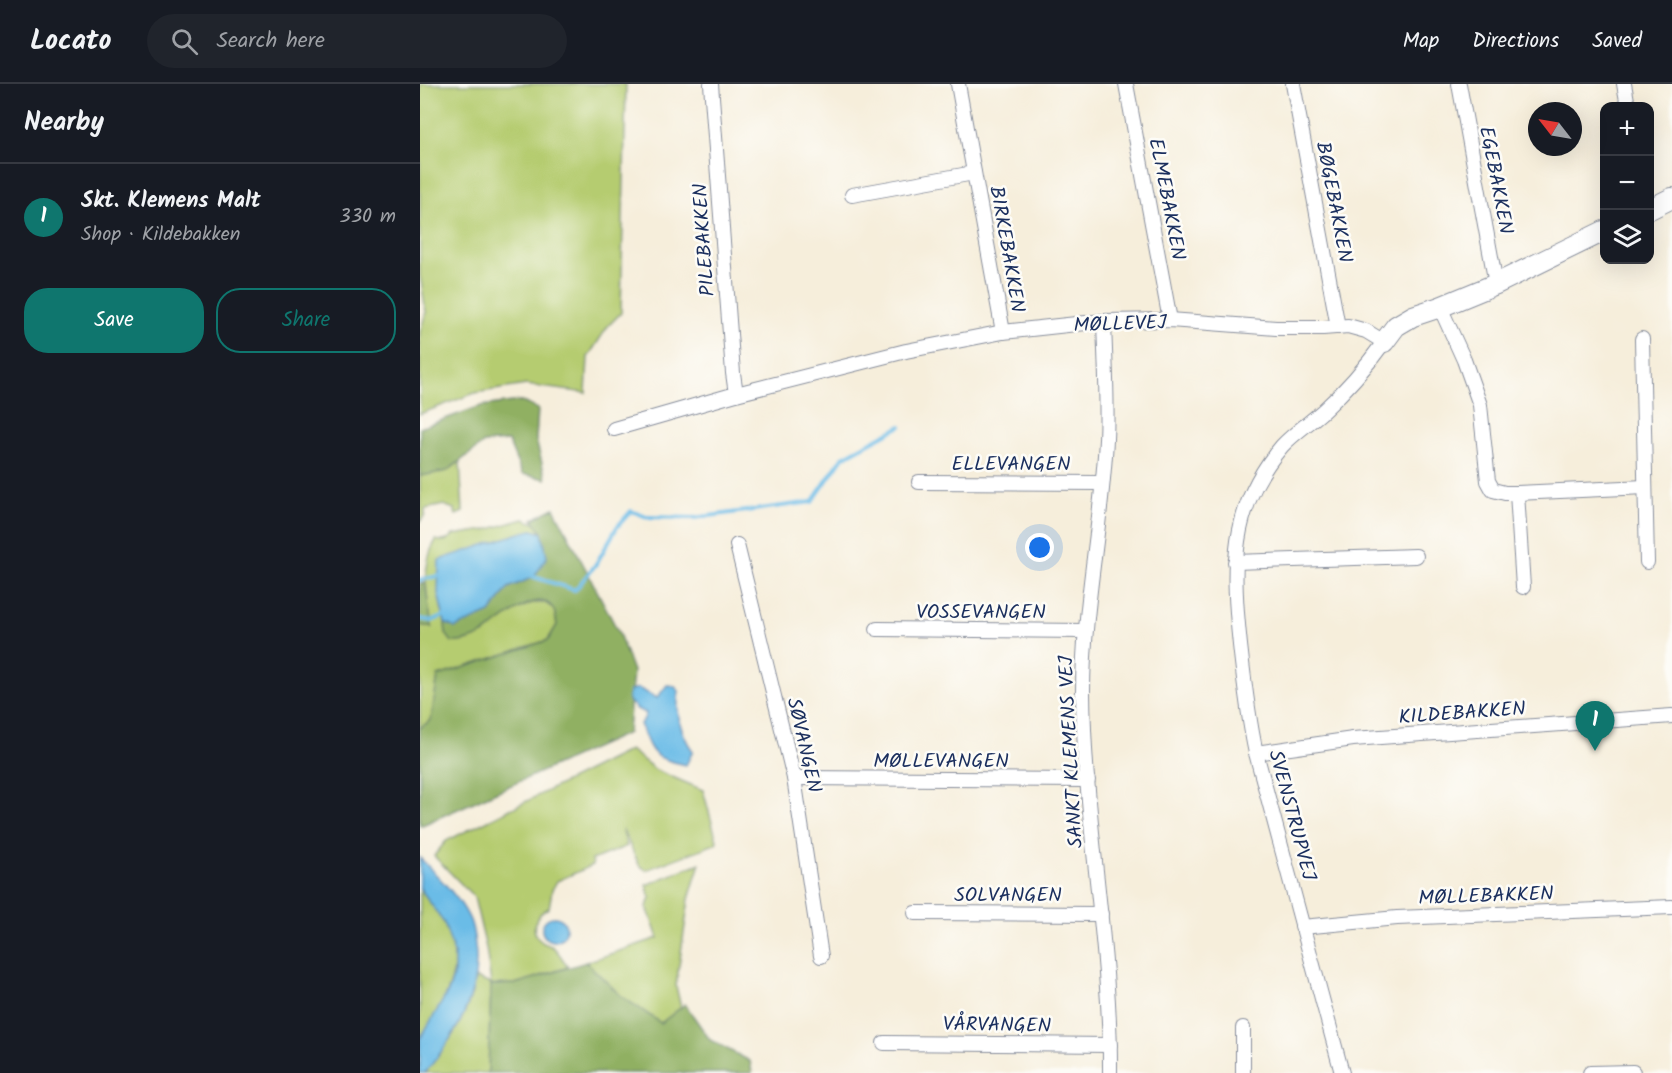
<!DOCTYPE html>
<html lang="en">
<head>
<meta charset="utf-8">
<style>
  :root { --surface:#171b24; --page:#20242c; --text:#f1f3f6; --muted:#9ea1a6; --line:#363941; --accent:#0f766e }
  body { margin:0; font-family:Kalam,sans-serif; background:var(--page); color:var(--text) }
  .controls { position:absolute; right:18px; top:18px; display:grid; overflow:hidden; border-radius:12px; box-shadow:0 6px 24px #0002 }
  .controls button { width:54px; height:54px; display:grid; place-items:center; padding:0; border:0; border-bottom:2px solid var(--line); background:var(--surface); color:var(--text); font:30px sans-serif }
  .compass { position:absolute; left:1108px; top:18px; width:54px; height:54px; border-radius:50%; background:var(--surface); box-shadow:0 6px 24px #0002; rotate:301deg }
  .you { position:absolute; left:620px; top:464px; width:21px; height:21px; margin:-15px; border:4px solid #fff; border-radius:50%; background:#1a73e8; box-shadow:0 0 0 9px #1a73e833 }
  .badge { display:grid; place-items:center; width:39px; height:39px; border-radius:50%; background:var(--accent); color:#fff; font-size:20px; font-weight:700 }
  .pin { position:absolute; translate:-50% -50px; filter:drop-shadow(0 2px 3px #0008) }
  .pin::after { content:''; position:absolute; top:32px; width:21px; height:18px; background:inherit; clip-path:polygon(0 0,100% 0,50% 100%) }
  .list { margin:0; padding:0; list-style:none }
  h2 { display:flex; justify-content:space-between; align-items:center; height:78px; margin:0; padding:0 24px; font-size:26px }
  h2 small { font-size:20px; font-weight:400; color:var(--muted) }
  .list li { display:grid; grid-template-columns:39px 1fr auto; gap:18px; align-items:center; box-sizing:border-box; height:108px; padding:0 24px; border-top:2px solid var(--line) }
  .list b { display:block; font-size:22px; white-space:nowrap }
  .list p { margin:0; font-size:20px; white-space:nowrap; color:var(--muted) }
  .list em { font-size:20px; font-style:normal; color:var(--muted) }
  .actions { display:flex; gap:12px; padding:18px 24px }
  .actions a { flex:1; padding:14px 0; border:2px solid var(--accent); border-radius:24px; text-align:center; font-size:21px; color:var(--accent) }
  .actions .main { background:var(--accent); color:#fff }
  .icon { flex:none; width:33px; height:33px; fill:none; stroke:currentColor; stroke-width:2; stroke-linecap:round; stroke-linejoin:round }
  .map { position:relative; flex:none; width:1252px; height:989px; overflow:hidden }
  header { display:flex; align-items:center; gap:36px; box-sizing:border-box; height:84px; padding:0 30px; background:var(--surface); border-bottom:2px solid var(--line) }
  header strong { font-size:28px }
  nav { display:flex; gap:33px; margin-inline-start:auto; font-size:21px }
  .search { width:420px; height:54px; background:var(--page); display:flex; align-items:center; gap:15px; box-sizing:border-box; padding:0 21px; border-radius:33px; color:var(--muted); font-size:22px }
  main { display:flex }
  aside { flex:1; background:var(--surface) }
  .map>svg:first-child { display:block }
</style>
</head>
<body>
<header>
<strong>Locato</strong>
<div class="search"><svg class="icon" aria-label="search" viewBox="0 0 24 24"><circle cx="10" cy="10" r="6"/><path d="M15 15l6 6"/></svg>Search here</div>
<nav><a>Map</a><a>Directions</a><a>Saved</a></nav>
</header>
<main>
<aside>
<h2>Nearby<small></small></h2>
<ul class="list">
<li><span class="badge">1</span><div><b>Skt. Klemens Malt</b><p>Shop · Kildebakken</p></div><em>330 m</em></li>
</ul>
<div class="actions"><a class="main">Save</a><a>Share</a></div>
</aside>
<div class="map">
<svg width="1252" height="989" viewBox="0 0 1252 989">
  <rect width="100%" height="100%" fill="#fdfcf7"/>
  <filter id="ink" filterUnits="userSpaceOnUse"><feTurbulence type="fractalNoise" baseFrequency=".0167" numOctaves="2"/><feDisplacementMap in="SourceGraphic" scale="12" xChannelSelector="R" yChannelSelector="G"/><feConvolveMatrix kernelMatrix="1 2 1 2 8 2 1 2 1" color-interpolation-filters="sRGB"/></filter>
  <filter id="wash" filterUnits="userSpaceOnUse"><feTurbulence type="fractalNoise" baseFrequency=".008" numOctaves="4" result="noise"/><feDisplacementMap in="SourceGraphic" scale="24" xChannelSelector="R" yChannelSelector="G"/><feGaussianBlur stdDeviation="1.35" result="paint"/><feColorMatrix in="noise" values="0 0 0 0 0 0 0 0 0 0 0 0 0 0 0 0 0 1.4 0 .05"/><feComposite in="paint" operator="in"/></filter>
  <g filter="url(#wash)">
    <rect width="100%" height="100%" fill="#f6eedb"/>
    <g fill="#b5cc70" stroke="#687e67" stroke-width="1.5">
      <path d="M0,0H206L201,229L188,242L168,273L166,309L106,301L55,309L0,330V248L6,228L0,191Z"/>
      <path d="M40,378L43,428L36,431L34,425L24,421L5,425V431L0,438V392L27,387Z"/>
      <path d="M104,435L117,440L122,449L112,446L18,509L25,539L26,550H64L87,530L112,519H125L134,525L137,541L128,556L18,592L11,636L0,644V541L12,543C7,513 0,482 16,456C24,458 28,457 33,451L66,446Z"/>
      <path d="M210,666L236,686L283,706L297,757L295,760L226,786L219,781L202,744L207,762L172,776L173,781L137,797L132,806L129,824C115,830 108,848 122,858C126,861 131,861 134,864C140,869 144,878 148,883L95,900L71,901L68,989H5C27,961 51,929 55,894L71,900L66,864L54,813L14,772L26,757Z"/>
      <path d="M280,779L269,815L256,902L261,924L241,939L201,912L166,878L238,854L227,823L230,813L226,801Z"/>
      <path d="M0,804C8,816 18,827 24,839C49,884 24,918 0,955Z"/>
    </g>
    <g fill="#90b062" stroke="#567060" stroke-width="1.5">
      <path d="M100,317L118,325L116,356L126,395L102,390L88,357L64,359L27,387L0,392V344L61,322Z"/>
      <path d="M134,424L198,547L213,587L208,649L0,742V644L11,636L18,592L128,556L137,541C136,537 136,531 134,527C121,498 76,543 63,550C52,556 43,559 32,558L26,550L25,539L35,543L70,529L88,504L114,493L122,449L113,435Z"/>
      <path d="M0,499H5L12,543L0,541Z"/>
      <path d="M166,878L201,912L241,939L265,920L290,956L330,977L332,989H68L71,901L95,900Z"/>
    </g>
    <g fill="#6bbce7" stroke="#4376a2" stroke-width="1.5">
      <path d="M112,446L122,449L127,473L114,493L88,504L70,529L35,544L25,539L18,509L19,476L100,449Z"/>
      <path d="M247,601L254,602L259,607C255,627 261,651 273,667L266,681C231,673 233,672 220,640L224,635L226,629L217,625L208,616L209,607L218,604L237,614Z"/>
      <path d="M0,774C17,792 38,811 49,834C53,842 54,852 55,861C62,910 35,952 5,989H0V955L29,906L34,889V869L24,839L0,804Z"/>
      <circle cx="134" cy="845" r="12"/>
    </g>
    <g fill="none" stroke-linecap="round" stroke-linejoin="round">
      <g stroke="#6bbce7" stroke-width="4">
        <path d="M114,493L155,506L176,480L197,443L211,427L227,433L274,434L392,418L423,373L481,342"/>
        <path d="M0,496L18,492"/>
        <path d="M0,535L12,537L24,532"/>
      </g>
    </g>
  </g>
  <g filter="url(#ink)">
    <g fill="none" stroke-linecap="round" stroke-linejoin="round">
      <defs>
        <g id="street">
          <path d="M291,0L313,289L316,310"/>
          <path d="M538,0L583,248"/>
          <path d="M706,0L750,236"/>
          <path d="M873,0L918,243"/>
          <path d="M1039,0L1076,200"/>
          <path d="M1204,0L1208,22"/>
          <path d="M432,111L554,89"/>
          <path d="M1020,223L1044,276L1060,321L1068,397L1073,406L1085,409H1097L1225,403"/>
          <path d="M684,237C685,276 688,316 686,355C682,440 663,523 663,608C664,736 691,862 690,989"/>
          <path d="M1222,255L1227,478"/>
          <path d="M194,345L316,310L486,267L583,248L684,237L750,236L856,244H903L928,242L946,247L964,258C946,283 927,305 904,326C891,338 874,349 862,362C809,424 812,485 820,561C824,597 828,633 836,669L922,989"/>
          <path d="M499,398L682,399"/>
          <path d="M1097,409L1103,503"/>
          <path d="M317,461L374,694L401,872"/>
          <path d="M815,478L996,472"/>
          <path d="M457,545L665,547"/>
          <path d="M836,669L933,655L1252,632"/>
          <path d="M374,694L668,696"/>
          <path d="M495,829L681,830"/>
          <path d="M882,843L977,834L1252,823"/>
          <path d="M823,944V989"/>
          <path d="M464,959L690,961"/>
          <path d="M1170,989L1213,988"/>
        </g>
        <g id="secondary">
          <path d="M1230,125L1252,114"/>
          <path d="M964,258L976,242L993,232L1020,223L1076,200L1184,147"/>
        </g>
      </defs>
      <use href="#street" stroke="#888e9c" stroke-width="16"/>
      <use href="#secondary" stroke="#888e9c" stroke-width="22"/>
      <use href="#street" stroke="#fff" stroke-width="14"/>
      <use href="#secondary" stroke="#fff" stroke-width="20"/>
    </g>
  </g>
  <g text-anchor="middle" stroke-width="5" stroke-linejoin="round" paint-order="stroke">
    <g font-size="20" fill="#1b2f5e" stroke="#fdfcf7">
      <text transform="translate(1077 96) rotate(79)" y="7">EGEBAKKEN</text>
      <text transform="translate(748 115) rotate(79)" y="7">ELMEBAKKEN</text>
      <text transform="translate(915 118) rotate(79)" y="7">BØGEBAKKEN</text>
      <text transform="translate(283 156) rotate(-94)" y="7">PILEBAKKEN</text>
      <text transform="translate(588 165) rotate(80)" y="7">BIRKEBAKKEN</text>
      <text transform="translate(700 239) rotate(-2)" y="7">MØLLEVEJ</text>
      <text x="591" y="386">ELLEVANGEN</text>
      <text x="561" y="534">VOSSEVANGEN</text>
      <text transform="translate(1042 628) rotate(-4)" y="7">KILDEBAKKEN</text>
      <text transform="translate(385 661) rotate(77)" y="7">SØVANGEN</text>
      <text transform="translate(650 668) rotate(-93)" y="7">SANKT KLEMENS VEJ</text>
      <text x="521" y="683">MØLLEVANGEN</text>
      <text transform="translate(873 731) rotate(75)" y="7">SVENSTRUPVEJ</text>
      <text x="588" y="817">SOLVANGEN</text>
      <text transform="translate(1066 811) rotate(-2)" y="7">MØLLEBAKKEN</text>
      <text transform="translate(577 940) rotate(1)" y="7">VÅRVANGEN</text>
    </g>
  </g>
</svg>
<div class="controls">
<button>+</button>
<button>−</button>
<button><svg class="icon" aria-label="layers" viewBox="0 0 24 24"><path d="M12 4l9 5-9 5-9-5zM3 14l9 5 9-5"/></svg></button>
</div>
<svg class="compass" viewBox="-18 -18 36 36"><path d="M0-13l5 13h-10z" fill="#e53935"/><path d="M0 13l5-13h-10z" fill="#9ea1a6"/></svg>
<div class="you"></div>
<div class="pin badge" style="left:1175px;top:667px">1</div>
</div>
</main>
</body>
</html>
